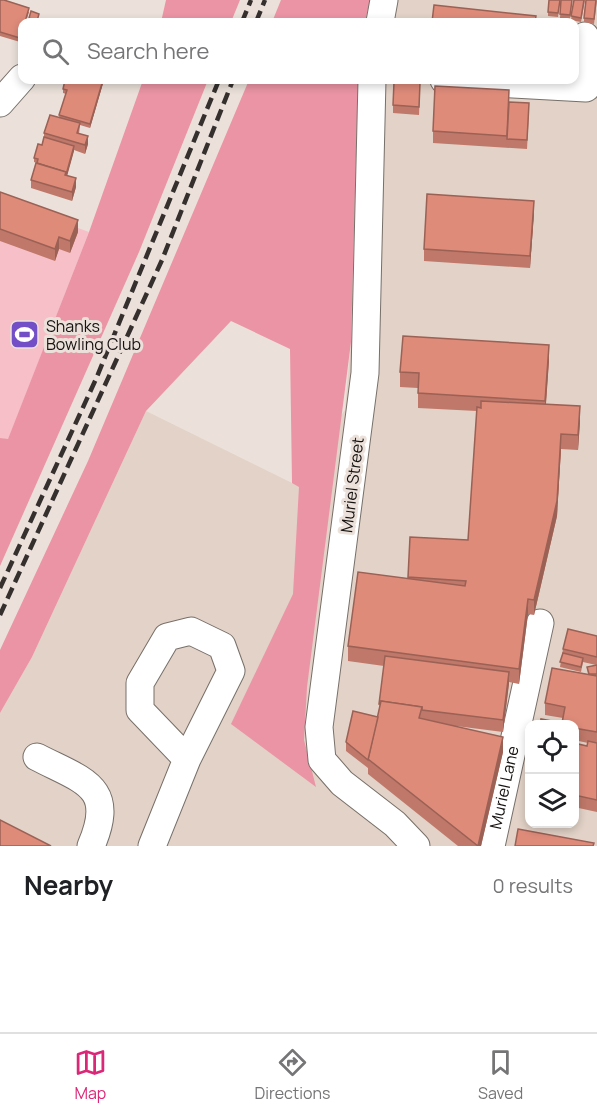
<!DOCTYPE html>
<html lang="en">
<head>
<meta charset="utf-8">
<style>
  :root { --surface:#fff; --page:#f6f6f6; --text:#202124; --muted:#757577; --line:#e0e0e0; --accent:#db2777 }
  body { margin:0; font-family:Manrope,sans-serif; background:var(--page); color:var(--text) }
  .controls { position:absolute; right:18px; bottom:18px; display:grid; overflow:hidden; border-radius:12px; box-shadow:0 3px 9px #0003 }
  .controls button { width:54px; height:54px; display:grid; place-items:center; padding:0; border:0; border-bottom:2px solid var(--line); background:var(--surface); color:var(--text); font:30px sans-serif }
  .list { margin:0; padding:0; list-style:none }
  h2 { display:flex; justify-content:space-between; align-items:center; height:78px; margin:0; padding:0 24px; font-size:26px }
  h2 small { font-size:20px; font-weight:400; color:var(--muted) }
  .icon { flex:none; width:33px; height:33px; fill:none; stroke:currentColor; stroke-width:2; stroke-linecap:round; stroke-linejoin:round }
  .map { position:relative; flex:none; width:597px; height:846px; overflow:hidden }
  .search { position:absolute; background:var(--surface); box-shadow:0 3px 9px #0003; left:18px; right:18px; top:18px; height:66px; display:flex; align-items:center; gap:15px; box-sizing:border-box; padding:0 21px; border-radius:12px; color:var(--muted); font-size:22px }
  .sheet { height:186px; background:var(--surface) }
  nav { display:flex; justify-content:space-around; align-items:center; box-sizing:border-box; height:84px; border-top:2px solid var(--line); background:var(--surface); font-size:16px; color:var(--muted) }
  nav a { display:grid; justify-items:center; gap:3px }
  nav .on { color:var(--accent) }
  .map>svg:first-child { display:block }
</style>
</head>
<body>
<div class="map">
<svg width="597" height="846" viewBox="0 0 597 846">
  <rect width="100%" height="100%" fill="#ebe1da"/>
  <path fill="#e2d2c7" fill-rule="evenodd" d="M370,0H597V846H0V713L32,657L146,411L292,483L345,410L351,341L358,80H574V22H365ZM530,724H574V824H530Z"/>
  <path fill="#f7c0c9" d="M0,199L89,232L8,440L0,438Z"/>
  <g fill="#eb94a5">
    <path d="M166,0H240L231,22H161Z"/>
    <path d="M281,0H370L365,22H272Z"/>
    <path d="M143,80H208L139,252L0,566V438L8,439L89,232Z"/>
    <path d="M249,80H358L351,342L307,687L304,740L316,787L231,724L293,594L299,487L292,483L290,349L231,321L146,411L32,657L0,713V650L88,461Z"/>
  </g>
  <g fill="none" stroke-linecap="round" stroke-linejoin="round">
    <defs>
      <g id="minor">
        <path d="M380,22L384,0"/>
        <path d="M372,80L365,373L319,727L322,760L342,783L395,824L416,846"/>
        <path d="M444,80L586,88L585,36"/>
        <path d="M0,103L22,78"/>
        <path d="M37,757C83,781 117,786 91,846"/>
        <path d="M152,846L187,759L231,671L222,646L191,631L167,637L140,683V710L187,759"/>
        <path id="s1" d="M491,846L540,623"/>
      </g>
    </defs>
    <use href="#minor" stroke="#776f69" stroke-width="29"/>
    <use href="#minor" stroke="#fff" stroke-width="27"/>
    <g stroke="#35302e" stroke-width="4.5" stroke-dasharray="12 6" stroke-linecap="butt">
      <path d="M242,22L251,0"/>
      <path d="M256,22L265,0"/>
      <path d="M0,588L96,379L219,80"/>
      <path d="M0,615L162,260L233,80"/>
    </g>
  </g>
  <g fill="#bf7869">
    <path d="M0,0L29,12L26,22H22V34L20,42L0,36Z"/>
    <path d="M560,0L558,17L548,16V12Z"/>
    <path d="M561,0H572L570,19L560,18Z"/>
    <path d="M574,0H585L581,22L571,20Z"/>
    <path d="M597,0L594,24L584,22V18Z"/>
    <path d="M29,18H39L38,22H29Z"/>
    <path d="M65,80H104L90,128L80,125L79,134L88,144L85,154L74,150L67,175L76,187L72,201L31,188V180L37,163L34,162V158L42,145L44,137V133L59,117L66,94L63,93V89Z"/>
    <path d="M420,83L419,115L393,113V105Z"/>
    <path d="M509,102L529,112L527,149L433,143V131Z"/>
    <path d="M0,192L78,232L70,253L59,249L55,261L0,241Z"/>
    <path d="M534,213L530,268L424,261V249Z"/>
    <path d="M549,360L546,404L580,421L578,450L561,449L557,516L534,615L528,614L519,684L509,682L503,732L456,726L503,752L481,846H458L368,774V767V768L346,751V742L378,717L384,666L348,661V646L408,578L410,537L468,540L477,411L418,408V388L400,387V372Z"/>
    <path d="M597,636V812L574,807V743L587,746L588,743L574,740V724L562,723L563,718L545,715V703L588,674L587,667L596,665L583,662L581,672L560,667L563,649Z"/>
  </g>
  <g fill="#9b6155">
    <path d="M103,80H104L90,128V124Z"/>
    <path d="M88,136V144L85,154V145Z"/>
    <path d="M74,146V151L66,180V176Z"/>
    <path d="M76,178V187L72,201V192Z"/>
    <path d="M534,201V213L530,268V256Z"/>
    <path d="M78,220V232L70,253V241Z"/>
    <path d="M59,237V249L55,261V249Z"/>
    <path d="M549,345V360L545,416V401Z"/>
    <path d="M580,406V421L578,450V435Z"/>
    <path d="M561,434V449L557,516L534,615V600Z"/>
    <path d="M528,599V614L519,684V669Z"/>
    <path d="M509,672V684L503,732V720Z"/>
    <path d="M503,737V752L481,846H478Z"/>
  </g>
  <g fill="#de8b7a" stroke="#9b6155" stroke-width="1.5">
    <path d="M0,0H4L29,8L25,22H22V30L20,38L0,32Z"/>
    <path d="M549,0H560L558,13L548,12Z"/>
    <path d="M561,0H572L570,15L560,14Z"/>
    <path d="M574,0H584L581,18L571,16Z"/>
    <path d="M586,0H596L594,19L584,18Z"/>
    <path d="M434,5L536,16L535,22H432Z"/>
    <path d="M31,11L39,14L37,21L29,18Z"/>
    <path d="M65,80H103L90,124L59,115L67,90L63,89Z"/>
    <path d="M394,82L420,83L419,107L393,105Z"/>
    <path d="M435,86L509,90L507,136L433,131Z"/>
    <path d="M509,102L529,103L527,140L507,139Z"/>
    <path d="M50,115L80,123L77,133L88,136L85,145L44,133Z"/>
    <path d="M44,137L74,146L66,175V172L37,163L38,159L34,158L38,144L42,145Z"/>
    <path d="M36,163L66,172L65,175L76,178L72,192L31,180Z"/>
    <path d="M0,192L78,220L70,241L59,237L55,249L0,229Z"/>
    <path d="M427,194L534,201L530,256L424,249Z"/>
    <path d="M403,336L549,345L545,401L418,393L419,373L400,372Z"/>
    <path d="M481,401L580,406L578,435L561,434L557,501L534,600L528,599L519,669L348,646L358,572L465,586L466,581L408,577L410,537L468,540L477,407L481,408Z"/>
    <path d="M568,629L597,636V657L563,649Z"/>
    <path d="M563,653L583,658L581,667L560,662Z"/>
    <path d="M385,656L509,672L503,720L422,710V707L381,701V704H379Z"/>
    <path d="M597,665V674H589L587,667Z"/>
    <path d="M552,668L597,676V732L574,728V724H540L541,719L562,723L565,707L545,703Z"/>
    <path d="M381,701L422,707L419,718L503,737L478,846L368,759Z"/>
    <path d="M353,711L378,717L368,760L346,742Z"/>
    <path d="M588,741L597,743V800L574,795V743L587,746Z"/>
    <path d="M0,820L51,846H0Z"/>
    <path d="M518,829L594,843L593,846H515Z"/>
  </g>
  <defs>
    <symbol id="stadium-square" viewBox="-11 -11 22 22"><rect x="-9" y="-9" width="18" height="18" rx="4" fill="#724ec7" stroke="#ebe1da"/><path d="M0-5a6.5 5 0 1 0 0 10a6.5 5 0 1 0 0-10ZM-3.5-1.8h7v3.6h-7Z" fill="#fff"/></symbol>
  </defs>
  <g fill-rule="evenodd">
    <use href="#stadium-square" x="8" y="318" width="33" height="33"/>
  </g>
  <g text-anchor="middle" stroke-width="6" stroke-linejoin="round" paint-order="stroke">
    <g font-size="16" fill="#151210" stroke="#ebe1da" text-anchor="start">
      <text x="46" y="332">Shanks<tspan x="46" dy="18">Bowling Club</tspan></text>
    </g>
    <g font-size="16" fill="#151210" stroke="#ebe1da">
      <text transform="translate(352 485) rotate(-83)" y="6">Muriel Street</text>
      <text dy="6" stroke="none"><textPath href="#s1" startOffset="60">Muriel Lane</textPath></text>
    </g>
  </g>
</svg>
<div class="controls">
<button><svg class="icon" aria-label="locate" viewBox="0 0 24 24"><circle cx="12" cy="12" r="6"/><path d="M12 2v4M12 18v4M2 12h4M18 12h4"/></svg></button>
<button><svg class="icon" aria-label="layers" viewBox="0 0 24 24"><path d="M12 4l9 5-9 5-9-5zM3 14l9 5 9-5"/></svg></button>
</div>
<div class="search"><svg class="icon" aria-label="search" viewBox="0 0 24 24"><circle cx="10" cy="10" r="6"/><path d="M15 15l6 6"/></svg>Search here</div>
</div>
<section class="sheet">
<h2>Nearby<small>0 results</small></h2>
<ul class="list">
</ul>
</section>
<nav>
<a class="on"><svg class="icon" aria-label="map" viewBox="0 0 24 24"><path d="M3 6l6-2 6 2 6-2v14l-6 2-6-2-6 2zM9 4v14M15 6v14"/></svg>Map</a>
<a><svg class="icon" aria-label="directions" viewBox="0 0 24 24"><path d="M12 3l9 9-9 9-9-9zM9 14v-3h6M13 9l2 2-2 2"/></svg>Directions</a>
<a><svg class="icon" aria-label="saved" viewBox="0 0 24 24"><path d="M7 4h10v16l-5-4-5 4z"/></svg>Saved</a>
</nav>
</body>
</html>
